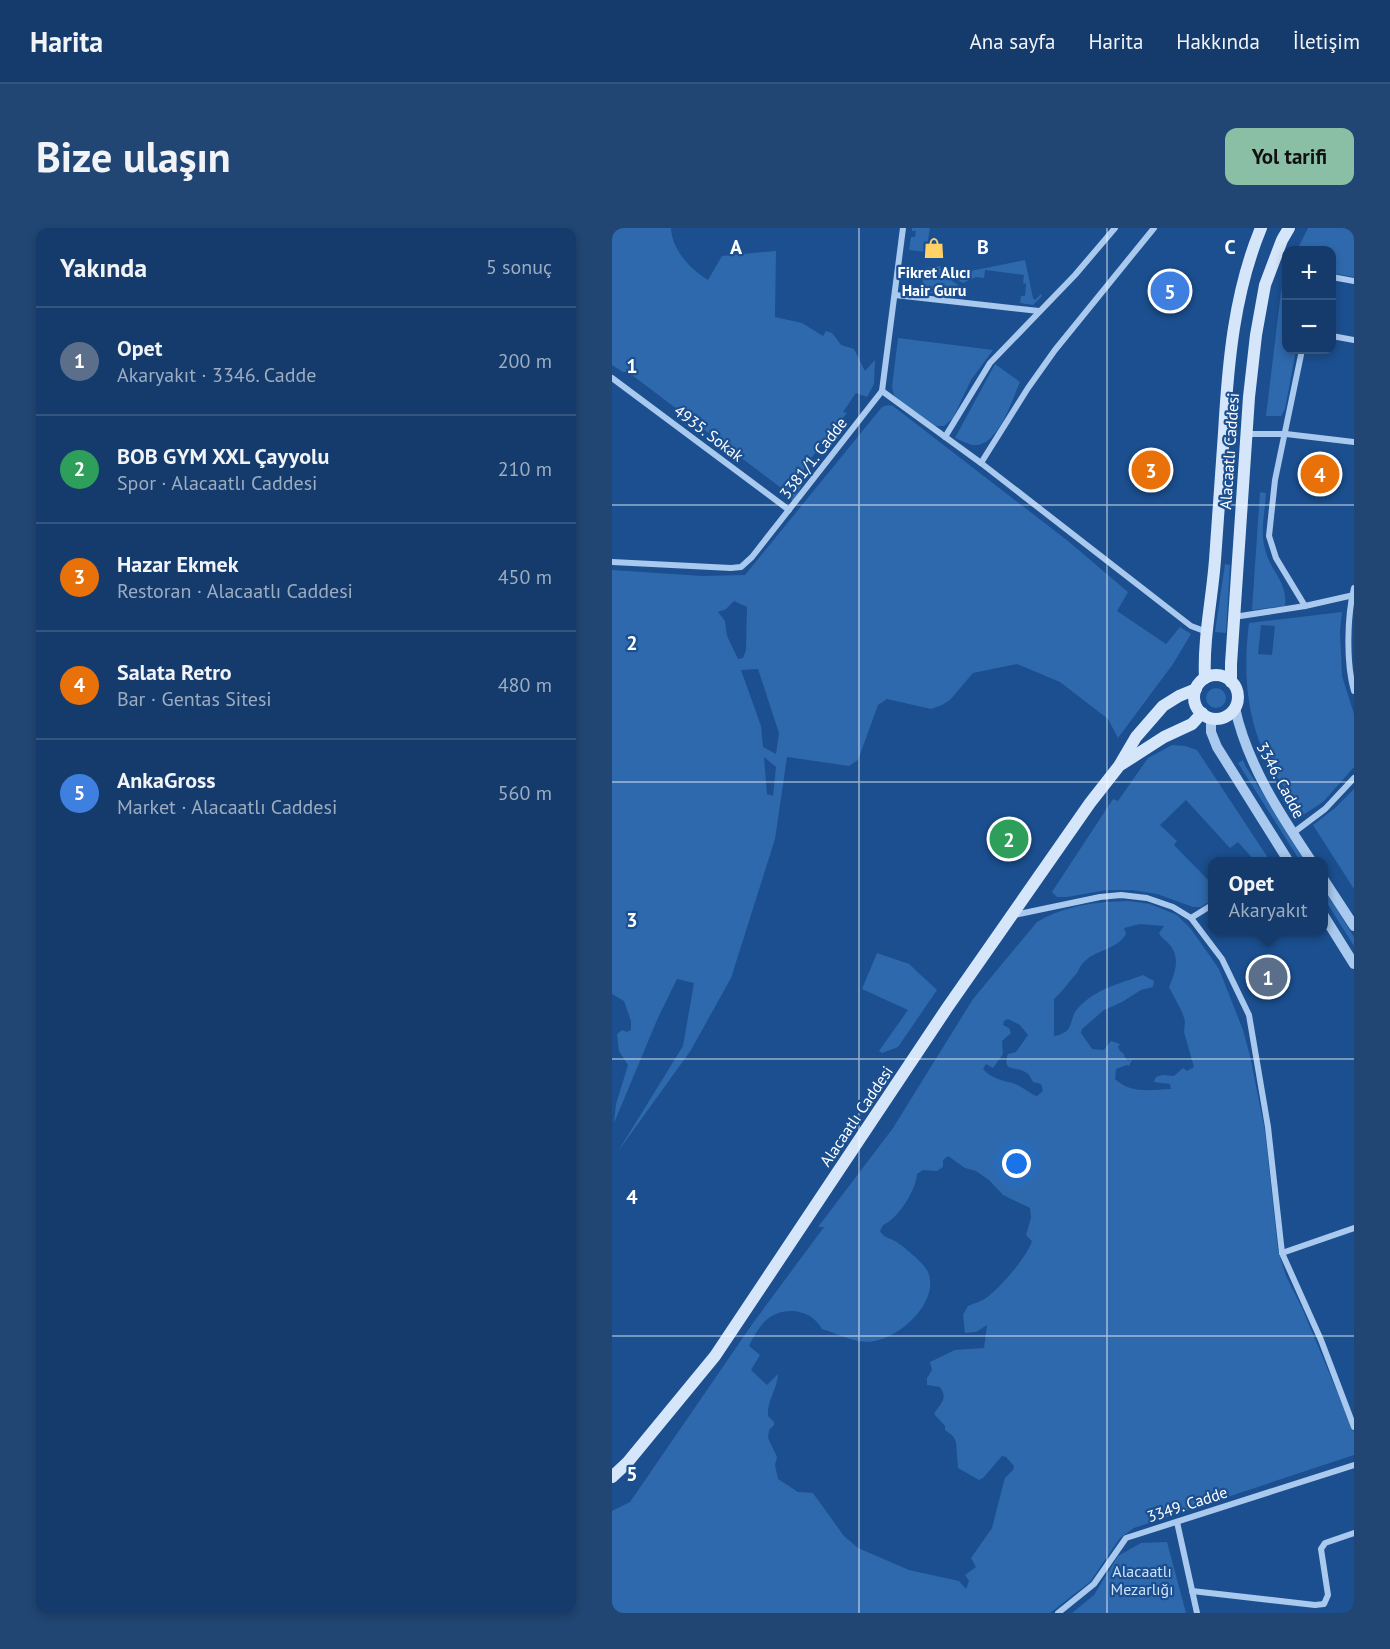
<!DOCTYPE html>
<html lang="tr">
<head>
<meta charset="utf-8">
<style>
  :root { --surface:#143b6b; --page:#214673; --text:#f1f3f6; --muted:#9dadc1; --line:#33557e; --accent:#8abfa5 }
  body { margin:0; font-family:"PT Sans",sans-serif; background:var(--page); color:var(--text) }
  .controls { position:absolute; right:18px; top:18px; display:grid; overflow:hidden; border-radius:12px; box-shadow:0 3px 9px #0003 }
  .controls button { width:54px; height:54px; display:grid; place-items:center; padding:0; border:0; border-bottom:2px solid var(--line); background:var(--surface); color:var(--text); font:30px sans-serif }
  .you { position:absolute; left:405px; top:936px; width:21px; height:21px; margin:-15px; border:4px solid #fff; border-radius:50%; background:#1a73e8; box-shadow:0 0 0 9px #1a73e833 }
  .badge { display:grid; place-items:center; width:39px; height:39px; border-radius:50%; background:var(--accent); color:#fff; font-size:20px; font-weight:700 }
  .pin { position:absolute; translate:-50% -50%; border:3px solid #fff; box-shadow:0 2px 6px #0006 }
  .popup { position:absolute; left:596px; top:629px; width:120px; height:78px; box-sizing:border-box; display:grid; place-content:center; border-radius:12px; background:var(--surface); filter:drop-shadow(0 2px 4px #0005); font-size:20px; white-space:nowrap; color:var(--muted) }
  .popup b { font-size:22px; color:var(--text) }
  .popup::after { content:''; position:absolute; left:50%; top:100%; margin-left:-12px; border:12px solid transparent; border-top-color:var(--surface) }
  .list { margin:0; padding:0; list-style:none }
  h2 { display:flex; justify-content:space-between; align-items:center; height:78px; margin:0; padding:0 24px; font-size:26px }
  h2 small { font-size:20px; font-weight:400; color:var(--muted) }
  .list li { display:grid; grid-template-columns:39px 1fr auto; gap:18px; align-items:center; box-sizing:border-box; height:108px; padding:0 24px; border-top:2px solid var(--line) }
  .list b { display:block; font-size:22px; white-space:nowrap }
  .list p { margin:0; font-size:20px; white-space:nowrap; color:var(--muted) }
  .list em { font-size:20px; font-style:normal; color:var(--muted) }
  .map { position:relative; flex:none; width:742px; height:1385px; overflow:hidden; border-radius:12px }
  header { display:flex; align-items:center; gap:36px; box-sizing:border-box; height:84px; padding:0 30px; background:var(--surface); border-bottom:2px solid var(--line) }
  header strong { font-size:28px }
  nav { display:flex; gap:33px; margin-inline-start:auto; font-size:21px }
  .intro { display:flex; align-items:center; justify-content:space-between; box-sizing:border-box; height:144px; padding:0 36px }
  h1 { margin:0; font-size:42px }
  .button { padding:15px 27px; border-radius:12px; background:var(--accent); color:#111; font-size:21px; font-weight:700 }
  main { display:flex; gap:36px; padding:0 36px }
  aside { flex:1; background:var(--surface); border-radius:12px; box-shadow:0 3px 9px #0003 }
  .map>svg:first-child { display:block }
</style>
</head>
<body>
<header>
<strong>Harita</strong>
<nav><a>Ana sayfa</a><a>Harita</a><a>Hakkında</a><a>İletişim</a></nav>
</header>
<div class="intro"><h1>Bize ulaşın</h1><a class="button">Yol tarifi</a></div>
<main>
<aside>
<h2>Yakında<small>5 sonuç</small></h2>
<ul class="list">
<li><span class="badge" style="background:#5c6f8a">1</span><div><b>Opet</b><p>Akaryakıt · 3346. Cadde</p></div><em>200 m</em></li>
<li><span class="badge" style="background:#2e9e5b">2</span><div><b>BOB GYM XXL Çayyolu</b><p>Spor · Alacaatlı Caddesi</p></div><em>210 m</em></li>
<li><span class="badge" style="background:#e8710a">3</span><div><b>Hazar Ekmek</b><p>Restoran · Alacaatlı Caddesi</p></div><em>450 m</em></li>
<li><span class="badge" style="background:#e8710a">4</span><div><b>Salata Retro</b><p>Bar · Gentas Sitesi</p></div><em>480 m</em></li>
<li><span class="badge" style="background:#3f7fe0">5</span><div><b>AnkaGross</b><p>Market · Alacaatlı Caddesi</p></div><em>560 m</em></li>
</ul>
</aside>
<div class="map">
<svg width="742" height="1385" viewBox="0 0 742 1385">
  <rect width="100%" height="100%" fill="#1b4f8f"/>
  <g fill="#2e69ad" fill-rule="evenodd">
    <path d="M0,0H59C60,22 78,41 96,52L110,28L164,23L163,89L190,95L211,108L214,103L220,105L229,117L242,121L253,143L263,132L262,156L255,169L244,165L231,184L235,185L192,239L191,255L181,273L171,266L173,263L16,144H11L0,137Z"/>
    <path d="M300,0H318L314,24L297,22L299,9H303L304,3H300Z"/>
    <path d="M696,0H742V49L720,45V22H685Z"/>
    <path d="M413,32L421,70L423,72L429,66L430,68L421,77L408,75L409,68H413L414,56L411,55L412,47L373,42L372,50L364,49L351,55L338,47Z"/>
    <path d="M328,38L330,46L346,57L343,68L310,64L312,40Z"/>
    <path d="M674,48V122H684L673,181L669,188H654L669,64Z"/>
    <path d="M286,110L381,122L359,152L341,190L332,198H324L289,174L282,167L280,159Z"/>
    <path d="M383,136L408,154C400,172 388,213 366,217C359,218 350,213 343,210Z"/>
    <path d="M276,177L281,178L456,313L516,364L505,383L554,416L568,399L579,406L561,436L506,510L496,491L448,454L405,436L361,445L338,472L330,477L319,481L275,471L266,477L246,532L237,538L175,529L163,611L119,750L79,822L5,925L71,818L82,755L65,751L45,792L2,895L4,876L16,837L7,823L5,806L10,802L15,804L19,802V793L12,773L0,766V342L90,348L133,347L270,179ZM122,373L135,379L134,422L131,430L126,431L115,408L113,393L106,384L114,381ZM146,441L167,505L164,526L151,519L149,498L129,442ZM152,529L164,539L161,568L155,566Z"/>
    <path d="M648,264L654,265C653,283 648,303 653,321C658,343 676,354 673,378L640,382Z"/>
    <path d="M613,336L618,337L614,405L603,404Z"/>
    <path d="M730,384L728,403L730,448L742,486V539L711,574L691,587C679,569 665,551 655,532C634,488 631,443 637,395ZM649,397L663,398L660,427L646,426Z"/>
    <circle cx="604" cy="470" r="10"/>
    <path d="M560,517L573,518L585,522L658,633H643L626,614L618,620L574,572L548,597L565,613L562,617L600,656V672L589,679H581L545,666L520,662H495L455,669H445L440,664L501,571L506,573L536,530Z"/>
    <path d="M631,532L634,539L694,633H688L626,535Z"/>
    <path d="M742,561V661L701,597L723,580Z"/>
    <path d="M712,661L742,709V718L712,670Z"/>
    <path d="M516,673L538,676L565,687L579,701L607,741L631,802L638,828L653,903L666,1023L674,1048L690,1080L742,1204V1227L522,1300L508,1310L478,1354L438,1385H0V1283L18,1274L141,1095L212,999H206L281,900L361,771L425,694C454,677 484,674 516,673ZM528,696L552,698L547,705C550,711 553,711 557,716C569,729 563,745 557,759L570,784L573,793L572,804L582,839L575,843L571,840L562,848L550,847L544,849L542,854L558,856L559,861C539,862 518,866 503,851L504,841L515,837L517,838L520,831L516,833L512,828V826L508,823L506,819L508,816L499,813L492,822L480,821L469,805L470,801L492,782L510,774L529,762L541,759L542,753L531,747C509,755 484,761 467,779C455,791 465,804 442,808V771C450,764 457,754 464,746C467,743 468,737 472,734C484,721 505,722 514,706L512,700ZM396,791L408,797L416,807L404,824L396,826C389,846 406,837 415,845C418,847 419,851 421,854L429,856L431,863L425,868C417,865 411,859 403,856C391,852 379,851 371,841L374,836L381,840L391,826L390,813L399,805L397,800L391,797L392,793ZM336,928L353,940L364,943L377,952L391,967L418,980L419,990L414,1007L420,1013C415,1029 388,1060 374,1070C369,1074 362,1075 356,1078L351,1087L353,1105L364,1104L375,1097L372,1120L343,1122L318,1134L320,1142L315,1150V1157L328,1159C337,1172 327,1176 322,1186L333,1198V1202L341,1208L344,1214L346,1240L367,1252L371,1250L390,1228L394,1229L402,1238L401,1242L393,1250L391,1257L380,1300L359,1330L364,1339L353,1347L357,1353L354,1361L347,1353L297,1342L246,1320L232,1308L201,1265L186,1264L166,1251L163,1237L165,1229L156,1210L157,1202L162,1197V1194L156,1188C155,1171 165,1163 166,1146L155,1157L139,1142L148,1127L137,1118C141,1109 146,1101 152,1094C169,1077 199,1080 210,1101C227,1106 246,1117 263,1113C290,1108 328,1073 316,1044C314,1037 290,1017 283,1013C276,1009 272,1010 268,1003L271,997C286,991 304,962 305,946L311,942L325,943L331,939V932Z"/>
    <path d="M265,725L297,736L325,762L286,819L270,825L267,823L296,782L250,761Z"/>
    <path d="M555,1314L574,1385H460L482,1367L506,1328L529,1315Z"/>
  </g>
  <g fill="none" stroke-linecap="round" stroke-linejoin="round">
    <g stroke="#a9c9ee" stroke-width="6">
      <path d="M720,49L742,53"/>
      <path d="M283,67L427,83"/>
      <path d="M720,108L742,112"/>
      <path d="M690,122L663,252L657,308L664,330L693,378"/>
      <path d="M0,150L177,282"/>
      <path d="M270,163L369,235L579,398L595,404"/>
      <path d="M635,206H674L742,214"/>
      <path d="M333,209L378,135L463,47L503,0"/>
      <path d="M369,235L416,160L443,122L542,0"/>
      <path d="M0,334L119,340L129,339L140,329L270,163L291,0"/>
      <path d="M742,360C735,389 734,435 742,463"/>
      <path d="M622,389L693,378L742,367"/>
      <path d="M681,605L713,581L742,550"/>
      <path d="M402,687L488,669L509,667L535,670L561,679L579,690L610,731L637,787L656,899L670,1025L709,1112L742,1199"/>
      <path d="M579,690L600,677"/>
      <path d="M670,1025L742,1000"/>
      <path d="M565,1294L585,1385"/>
      <path d="M580,1363L703,1377L712,1376L716,1367L709,1321L713,1315L742,1305"/>
      <path d="M446,1385L482,1356L514,1310L742,1237"/>
    </g>
    <g stroke="#a9c9ee" stroke-width="10">
      <path d="M623,480C635,536 668,586 700,634"/>
      <path d="M599,490V504L605,519L677,634"/>
      <path d="M712,652L742,698"/>
      <path d="M712,688L742,736"/>
    </g>
    <g stroke="#d6e6fa" stroke-width="12">
      <circle cx="604" cy="469" r="22"/>
      <path d="M593,450C591,411 600,372 603,332C606,290 609,247 612,205C616,135 622,65 649,0"/>
      <path d="M619,454V436L637,169L644,107L653,57L670,12L677,0"/>
      <path d="M510,536L552,509L580,496L590,485"/>
      <path d="M0,1249L15,1235L103,1128L335,780L478,575L507,538L524,509L551,478L567,468L584,461"/>
    </g>
  </g>
  <path fill="none" stroke="#fff" stroke-width="1.5" stroke-opacity="0.55" d="M247,0V1385M495,0V1385M0,277H742M0,554H742M0,831H742M0,1108H742"/>
  <defs>
    <symbol id="shop-bare" viewBox="-9 -9 18 18"><path d="M-5-2.5h2.3a2.7 3.5 0 0 1 5.4 0H5L5.5 6h-11ZM-1.5-2.5h3a1.5 2.3 0 0 0-3 0Z" fill="#ffd166" stroke="#1b4f8f" stroke-width="2.5" paint-order="stroke"/></symbol>
  </defs>
  <g fill-rule="evenodd">
    <use href="#shop-bare" x="307" y="5" width="30" height="30"/>
  </g>
  <g text-anchor="middle" stroke-width="4.5" stroke-linejoin="round" paint-order="stroke">
    <g font-size="16" font-weight="bold" fill="#fff" stroke="#1b4f8f">
      <text x="322" y="50">Fikret Alıcı<tspan x="322" dy="18">Hair Guru</tspan></text>
    </g>
    <g font-size="16" fill="#fff" stroke="#1b4f8f">
      <text transform="translate(97 205) rotate(37)" y="6">4935. Sokak</text>
      <text transform="translate(617 223) rotate(-86)" y="6">Alacaatlı Caddesi</text>
      <text transform="translate(201 230) rotate(-52)" y="6">3381/1. Cadde</text>
      <text transform="translate(669 552) rotate(62)" y="6">3346. Cadde</text>
      <text transform="translate(244 888) rotate(-56)" y="6">Alacaatlı Caddesi</text>
      <text transform="translate(575 1276) rotate(-18)" y="6">3349. Cadde</text>
    </g>
    <g font-size="16" fill="#cfe3fa" stroke="#1b4f8f">
      <text x="530" y="1349">Alacaatlı<tspan x="530" dy="18">Mezarlığı</tspan></text>
    </g>
  </g>
  <g font-size="20" text-anchor="middle" font-weight="bold" fill="#fff" stroke="#1b4f8f" stroke-width="4.5" stroke-linejoin="round" paint-order="stroke">
    <text x="124" y="26">A</text>
    <text x="371" y="26">B</text>
    <text x="618" y="26">C</text>
    <text x="20" y="145">1</text>
    <text x="20" y="422">2</text>
    <text x="20" y="699">3</text>
    <text x="20" y="976">4</text>
    <text x="20" y="1253">5</text>
  </g>
</svg>
<div class="controls">
<button>+</button>
<button>−</button>
</div>
<div class="you"></div>
<div class="pin badge" style="left:656px;top:749px;background:#5c6f8a">1</div>
<div class="popup"><b>Opet</b>Akaryakıt</div>
<div class="pin badge" style="left:397px;top:611px;background:#2e9e5b">2</div>
<div class="pin badge" style="left:539px;top:242px;background:#e8710a">3</div>
<div class="pin badge" style="left:708px;top:246px;background:#e8710a">4</div>
<div class="pin badge" style="left:558px;top:63px;background:#3f7fe0">5</div>
</div>
</main>
</body>
</html>
